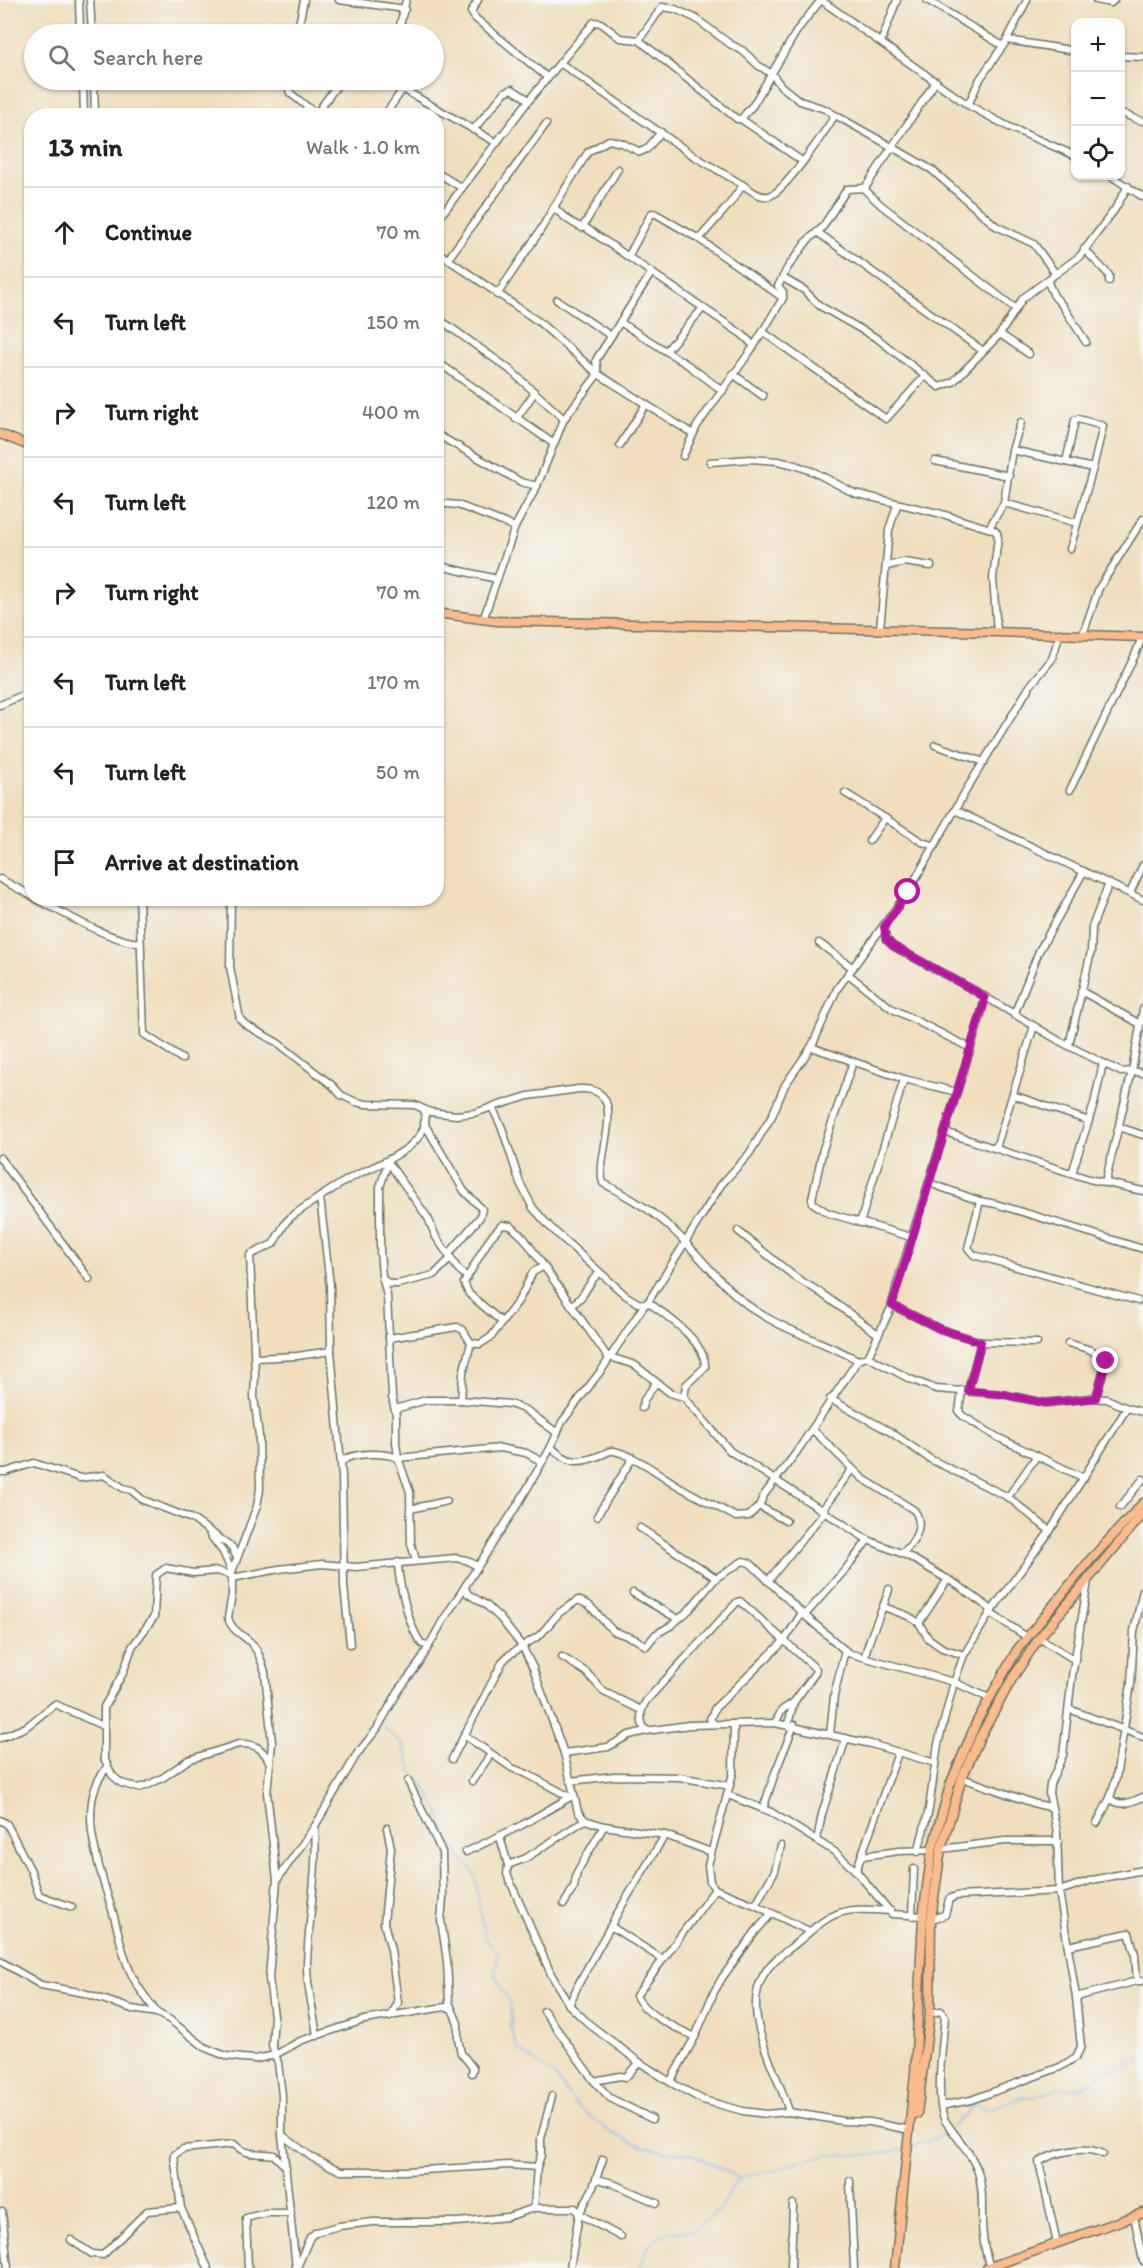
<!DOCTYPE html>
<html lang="en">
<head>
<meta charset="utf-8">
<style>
  :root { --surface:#fff; --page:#f6f6f6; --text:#222; --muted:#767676; --line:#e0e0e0 }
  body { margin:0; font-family:Itim,sans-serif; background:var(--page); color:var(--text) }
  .controls { position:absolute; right:18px; top:18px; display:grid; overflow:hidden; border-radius:12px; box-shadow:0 2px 4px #0004 }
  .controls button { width:54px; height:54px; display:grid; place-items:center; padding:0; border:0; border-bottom:2px solid var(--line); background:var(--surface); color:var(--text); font:30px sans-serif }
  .stop { position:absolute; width:18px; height:18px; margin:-14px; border:4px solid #b5179e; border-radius:50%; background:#fff }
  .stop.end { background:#b5179e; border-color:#fff; box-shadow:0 2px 6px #0008 }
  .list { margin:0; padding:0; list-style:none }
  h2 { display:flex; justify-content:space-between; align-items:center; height:78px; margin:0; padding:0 24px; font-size:26px }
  h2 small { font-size:20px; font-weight:400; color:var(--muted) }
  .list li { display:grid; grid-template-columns:39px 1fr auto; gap:18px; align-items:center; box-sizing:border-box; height:90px; padding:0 24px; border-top:2px solid var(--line) }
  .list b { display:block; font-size:22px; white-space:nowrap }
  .list em { font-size:20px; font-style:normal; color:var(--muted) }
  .icon { flex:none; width:33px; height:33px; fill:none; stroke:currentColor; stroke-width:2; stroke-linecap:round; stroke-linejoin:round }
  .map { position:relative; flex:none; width:1143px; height:2268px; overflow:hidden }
  .search { position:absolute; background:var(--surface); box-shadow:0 2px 4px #0004; left:24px; top:24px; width:420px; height:66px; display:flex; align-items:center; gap:15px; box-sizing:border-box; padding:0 21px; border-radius:33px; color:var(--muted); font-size:22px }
  .panel { position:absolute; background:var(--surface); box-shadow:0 2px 4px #0004; left:24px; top:108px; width:420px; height:798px; border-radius:24px }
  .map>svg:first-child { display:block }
</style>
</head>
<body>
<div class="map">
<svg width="1143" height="2268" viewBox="0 0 1143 2268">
  <rect width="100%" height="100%" fill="#f6f6f2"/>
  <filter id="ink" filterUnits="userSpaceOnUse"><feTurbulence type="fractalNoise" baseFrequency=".0167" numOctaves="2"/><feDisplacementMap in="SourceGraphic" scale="12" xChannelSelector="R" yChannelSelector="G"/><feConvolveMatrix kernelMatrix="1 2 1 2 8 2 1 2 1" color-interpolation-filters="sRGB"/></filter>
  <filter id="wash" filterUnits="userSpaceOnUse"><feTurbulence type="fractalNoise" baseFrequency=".008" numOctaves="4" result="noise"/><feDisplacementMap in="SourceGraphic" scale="24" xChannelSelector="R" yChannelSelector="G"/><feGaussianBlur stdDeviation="1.35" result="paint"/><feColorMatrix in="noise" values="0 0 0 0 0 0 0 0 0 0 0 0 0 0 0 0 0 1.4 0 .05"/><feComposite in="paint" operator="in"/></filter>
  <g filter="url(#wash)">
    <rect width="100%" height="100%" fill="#f0debe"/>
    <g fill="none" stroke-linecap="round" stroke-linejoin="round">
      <g stroke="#7cb6ed" stroke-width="1.5">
        <path d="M383,1727L403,1745L413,1774L422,1782L440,1814L445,1836L456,1847L460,1859L470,1866L475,1876L485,1939L498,1952L495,1975L509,2003L512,2019L510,2025L518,2050L553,2074L577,2106L611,2133L642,2146L665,2151L693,2154L739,2178"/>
        <path d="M952,2127L974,2105L990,2109L1018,2098L1033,2097L1061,2088H1081L1094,2081L1098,2074L1143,2059"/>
        <path d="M911,2147L937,2138L948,2130"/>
        <path d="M640,2268L648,2247L657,2237L669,2232L692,2231L721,2209L730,2190L739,2178L777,2170L797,2162L827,2155H874L904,2149"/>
      </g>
    </g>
  </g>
  <g filter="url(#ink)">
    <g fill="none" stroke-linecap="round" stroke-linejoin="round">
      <defs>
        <g id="minor">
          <path d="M79,0L80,34"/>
          <path d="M90,0L92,34"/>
          <path d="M339,0L405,9"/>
          <path d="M478,0L471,12L475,18L548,78"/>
          <path d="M821,0L968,105L1009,127L1076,156"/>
          <path d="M927,0L1003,46"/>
          <path d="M1096,0L1111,3L1114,0"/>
          <path d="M300,26L314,34"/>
          <path d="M297,34L304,0"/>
          <path d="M398,34L406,0"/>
          <path d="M639,40L737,119H741L753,105L798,29L821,0"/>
          <path d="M1007,40L1076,51"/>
          <path d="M881,42L897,0"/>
          <path d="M1120,56L1143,57"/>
          <path d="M560,63L694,156L743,185L728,206L699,239"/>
          <path d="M83,80L84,116"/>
          <path d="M94,80L95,116"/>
          <path d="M286,80L290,93L319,116"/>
          <path d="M387,80L497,143"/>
          <path d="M968,105L980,79L1007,40L1027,0"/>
          <path d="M1120,112L1135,119L1143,121"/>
          <path d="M316,114L341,80"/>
          <path d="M384,116L403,89"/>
          <path d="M741,119L802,161"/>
          <path d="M473,130L505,92L512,89L529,100"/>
          <path d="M661,132L647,149L640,152L622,143L609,140L588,152L554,207C561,215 575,227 586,228L743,335L754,346"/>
          <path d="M436,172L462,188"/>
          <path d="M1111,176L1143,197"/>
          <path d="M743,185C751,190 759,198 769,196C784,193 826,130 835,115L892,147L936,81"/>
          <path d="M863,188L881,205L1016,309"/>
          <path d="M436,222L529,100L594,22L601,23L620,38L639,40L662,7L675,9L695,18L730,44L743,51L759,66L772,74L781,86L800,101L825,109L835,115"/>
          <path d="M582,228L618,169"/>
          <path d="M817,232L983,351"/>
          <path d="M1084,249L1109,275V281"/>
          <path d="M436,251L539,322L598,374L693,434"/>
          <path d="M628,257L650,216L652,213L656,214L699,239L783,298"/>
          <path d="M448,259L546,124"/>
          <path d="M783,278L804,290L820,306L878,339L939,387L953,382L1000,334"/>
          <path d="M1047,280L1054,296L1062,305L1086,342"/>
          <path d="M497,295L540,231L554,207"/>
          <path d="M557,300L611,336"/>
          <path d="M436,317L509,369L564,419L537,486L515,527L483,620"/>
          <path d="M620,322L688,365L723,391"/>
          <path d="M763,332L886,419L925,376"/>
          <path d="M666,351L703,308"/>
          <path d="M1029,354L1000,334L1023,298L1080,256L1115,209L1128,186"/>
          <path d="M436,361L554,444"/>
          <path d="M733,374L763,396"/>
          <path d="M516,419L535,392"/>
          <path d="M564,419L598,374L596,360L652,272"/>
          <path d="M436,434L521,482L537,486"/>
          <path d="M620,445L646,404"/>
          <path d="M1012,450L1093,468"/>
          <path d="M683,456L697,426L754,346L783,298V292L778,286L788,267L808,240L822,228L847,189L865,188L892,147L932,170L996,226L1034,244L1055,273"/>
          <path d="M935,461L1009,476"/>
          <path d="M710,462L751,459L778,461L795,465L814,472L854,493L942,514L994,530L997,533L998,538L993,578L997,632"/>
          <path d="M1066,462L1075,420L1078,419L1103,426L1093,468L1070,549"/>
          <path d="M436,503L458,505L515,527"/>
          <path d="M1004,503L1077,523"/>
          <path d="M989,528L1004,503L1012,450L1021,422"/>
          <path d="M887,566L904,562L931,566"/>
          <path d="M444,567L497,579"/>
          <path d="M880,629L889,530L897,505"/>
          <path d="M1083,634L1099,588L1143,519"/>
          <path d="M0,705L32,691"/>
          <path d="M935,745L984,762"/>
          <path d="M1070,790L1135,655L1142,637"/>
          <path d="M845,793L885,818"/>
          <path d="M955,810L1143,900"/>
          <path d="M869,841L885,818L922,842L935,846"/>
          <path d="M0,879L32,896"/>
          <path d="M1130,893L1143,865"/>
          <path d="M35,898C63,913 110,941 140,943"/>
          <path d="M139,898L144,1034L182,1059"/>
          <path d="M231,898L230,967L240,1019L246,1025L278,1043L333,1086L341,1095L356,1102L366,1104L415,1105L430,1112L456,1115L474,1113L528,1096L579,1089C633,1086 594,1156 603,1183C627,1196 652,1210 672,1229C698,1253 718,1282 746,1304C779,1329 822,1341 858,1360"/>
          <path d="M884,927L886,939L893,946L977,992L1061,1042L1121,1072L1132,1071L1143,1073"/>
          <path d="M819,943L853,968"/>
          <path d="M848,974L891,1008L970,1048"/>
          <path d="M1081,991L1140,1024"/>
          <path d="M1014,1015L1039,951L1084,871"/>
          <path d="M1069,1045L1091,952L1092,927L1109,883"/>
          <path d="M811,1047L904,1079L957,1092"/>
          <path d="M853,1062L823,1149L812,1199L813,1203L828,1213L911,1237"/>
          <path d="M1013,1095L1089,1121"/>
          <path d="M492,1107L502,1128L520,1183L533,1208L550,1227L625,1295L638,1303L645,1304"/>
          <path d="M424,1123L464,1191L482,1209L480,1217L449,1254"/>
          <path d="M1119,1127L1143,1135"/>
          <path d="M945,1132L1089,1179L1143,1191"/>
          <path d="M996,1148L1034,1026"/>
          <path d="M0,1158L89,1279"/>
          <path d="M1072,1173L1094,1104L1103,1063"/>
          <path d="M929,1183L980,1201L996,1204L1143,1249"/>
          <path d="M1105,1183L1132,1071L1143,1009"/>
          <path d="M320,1197L330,1286L331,1351L342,1476L344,1586L350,1644"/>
          <path d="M980,1201L968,1248L974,1255L1138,1301"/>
          <path d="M860,1223L904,1079"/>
          <path d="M738,1231L795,1277L818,1291L878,1334"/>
          <path d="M384,1280L390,1284H398L434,1275L451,1258"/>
          <path d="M648,1302C667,1316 706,1342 705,1367L686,1385L684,1397"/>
          <path d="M892,1305L940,1329L981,1342L968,1391"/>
          <path d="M571,1306C588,1295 587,1281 600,1273"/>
          <path d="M502,1322L469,1294L464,1283L490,1238L502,1225L511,1226L524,1238L607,1356L635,1365L670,1393L684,1397L730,1451L868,1540L908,1556L959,1586L992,1610"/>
          <path d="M389,1338L457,1327L463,1330L471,1343L480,1344L491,1337L519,1300L533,1272L544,1266"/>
          <path d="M981,1342L1037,1343"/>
          <path d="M1068,1343L1091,1350L1106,1361L1096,1398"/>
          <path d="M868,1357L891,1308L898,1281L980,1018L985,998"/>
          <path d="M255,1358L297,1356L331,1351"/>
          <path d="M962,1390L959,1412L963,1416L997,1437L1084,1478"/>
          <path d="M830,1399L889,1431L930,1459L1008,1497L1050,1531"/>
          <path d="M461,1400L463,1373L471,1343"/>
          <path d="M642,1408L644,1400L656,1383"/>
          <path d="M395,1409L426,1400H461L510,1404L526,1410L556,1432"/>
          <path d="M812,1429L862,1478L914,1510C925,1524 915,1543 902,1553"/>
          <path d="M551,1447C568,1464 579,1464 601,1455C606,1453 609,1450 614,1451C636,1456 656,1472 675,1484C695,1496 716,1506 736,1517L749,1516L759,1506L764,1495L796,1453L858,1360L868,1357L910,1379L936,1389L1002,1394L1045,1403L1091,1398L1107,1399L1127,1408L1143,1412"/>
          <path d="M341,1462C352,1452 384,1452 398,1458L500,1448L526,1453L541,1461"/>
          <path d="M0,1472H6L34,1463L80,1478L104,1475L123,1488L131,1490L143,1500L192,1519L232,1547L236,1556"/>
          <path d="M1008,1497L1036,1457"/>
          <path d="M759,1506L786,1521"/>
          <path d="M1120,1507L1143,1479"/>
          <path d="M410,1509L447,1501"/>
          <path d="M823,1509L852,1469"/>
          <path d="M597,1516L632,1459"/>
          <path d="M640,1528L716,1578"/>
          <path d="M210,1535L223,1552L232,1572"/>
          <path d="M416,1560L411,1544L410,1492L398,1458L396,1442V1415L392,1397L387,1296L382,1276L380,1251V1187L388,1162L428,1218L436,1237L458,1269L467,1277"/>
          <path d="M398,1562C398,1581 410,1631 422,1644L429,1645"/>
          <path d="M231,1575L217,1571L193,1573L166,1568L156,1575L154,1617L132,1647L123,1673L104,1707V1758L112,1775L121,1783L138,1788L146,1786L164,1777L188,1760L239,1744C254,1743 262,1748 269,1761"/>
          <path d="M232,1578L279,1569L322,1564L356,1567L456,1558L466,1560L477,1566"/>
          <path d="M768,1581L825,1511"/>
          <path d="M465,1588L468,1594L486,1605L500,1618L522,1646L533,1668L564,1753L578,1812L585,1820L604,1826L665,1835L711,1852"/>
          <path d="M633,1593L678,1619"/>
          <path d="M884,1607L908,1616L919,1623L928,1638L942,1648L964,1655"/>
          <path d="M990,1613L1027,1637"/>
          <path d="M805,1615L845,1570L868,1540"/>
          <path d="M919,1623L948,1579"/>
          <path d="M1039,1638L1075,1660"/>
          <path d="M865,1656C870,1632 883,1612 889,1589"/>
          <path d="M562,1657L586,1672L604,1692L641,1710"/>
          <path d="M1069,1709L1143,1737"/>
          <path d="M714,1724L710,1719L715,1708L784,1641L802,1613"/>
          <path d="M734,1724L733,1773L708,1865L710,1882L715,1889L755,1905L809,1931"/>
          <path d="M788,1724L794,1702"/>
          <path d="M646,1731C639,1721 640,1711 646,1701L737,1602L740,1601L816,1669L815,1673L794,1702L782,1710L775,1723"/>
          <path d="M830,1734L834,1696L845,1650"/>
          <path d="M464,1735L512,1768L527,1774L570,1797"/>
          <path d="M0,1738L26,1727L55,1704L103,1726"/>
          <path d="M564,1753L608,1747L629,1735L646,1731L689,1725L775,1723L871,1744L935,1763"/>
          <path d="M452,1759L503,1661L509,1655L540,1635L559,1613L578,1600L589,1605L613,1631L635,1639L646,1646L656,1634L672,1625L689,1610L716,1578L743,1561L750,1563L802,1613L848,1653L954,1682L989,1698"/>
          <path d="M108,1767C73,1802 101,1873 113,1913C120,1937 123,1961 136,1983C142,1993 150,2003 157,2013"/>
          <path d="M962,1778L1036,1804L1051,1807"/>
          <path d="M408,1781L442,1852L443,1898L441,1920L447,1961L449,2002L458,2023V2039L461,2053L473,2068L472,2073"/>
          <path d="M472,1781L491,1754"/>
          <path d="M570,1781L615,1776L679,1777L730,1786"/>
          <path d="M728,1795L771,1812L835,1852L856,1871L892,1914L923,1916"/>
          <path d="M1110,1798C1120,1808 1132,1802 1143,1797"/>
          <path d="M763,1809L775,1773L794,1725"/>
          <path d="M0,1820L7,1824L31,1871L39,1895L72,1907"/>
          <path d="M1097,1823L1110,1798L1116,1778L1131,1684L1134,1631L1143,1590"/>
          <path d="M315,1826C318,1872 308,1920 307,1966C307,1990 314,2012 317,2036"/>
          <path d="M387,1828L391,1848L384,1923L391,1950L398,2003L390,2017"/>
          <path d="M500,1837L508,1865L507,1874L551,1974L569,2005L589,2024L639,2062L670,2082L703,2100L743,2111L766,2114L789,2112L842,2121L870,2122L910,2130"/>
          <path d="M817,1840L822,1814L846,1738"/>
          <path d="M941,1849L1005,1841H1058"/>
          <path d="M466,1852L522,1825L572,1796"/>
          <path d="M918,1852L929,1809L938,1744L954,1682L964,1655L990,1613L1050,1531L1127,1408"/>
          <path d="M862,1856L899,1851L932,1850"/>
          <path d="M508,1865L526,1858L585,1820"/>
          <path d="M856,1871L898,1753"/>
          <path d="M277,1880L315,1826L357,1754L377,1729L399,1690L420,1662L442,1622L520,1501L551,1447L562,1422L603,1368L643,1307L648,1302L721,1185L749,1154L772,1116L785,1085L812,1046L837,989L908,892L968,787L1030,686L1052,659L1060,633"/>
          <path d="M564,1904L574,1887L577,1872L604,1826"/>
          <path d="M755,1905L775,1871L781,1846"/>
          <path d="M912,1916L914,1869"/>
          <path d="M931,1919L945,1915L949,1899L956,1896L1059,1891L1092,1880L1143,1870"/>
          <path d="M612,1927L662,1959"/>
          <path d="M1068,1946L1129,1933L1135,1954L1137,1981"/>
          <path d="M0,1961L41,1985L84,1993L132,2009L157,2013L170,2020L206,2048L226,2056L242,2058L256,2059L275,2055L300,2041L364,2020L445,2007L451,2008"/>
          <path d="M1076,1997L1137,1981H1143"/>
          <path d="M569,2005L579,1983L620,1909L665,1835"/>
          <path d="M544,2011L594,2081L610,2098L652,2119"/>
          <path d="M930,2013L941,2011L945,2017C943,2040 934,2104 946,2122C957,2139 972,2153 978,2172C985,2194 980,2215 983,2236C984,2247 987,2258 990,2268"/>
          <path d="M695,2037C675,2027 647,2017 636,1996L715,1889"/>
          <path d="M594,2081L620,2076L626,2077L639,2062"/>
          <path d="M670,2082L695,2037L714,1992L722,1978L756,1931L771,1914"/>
          <path d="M941,2106L971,2100L1060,2067L1076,2057L1081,2047L1076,1997L1059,1891L1057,1832L1049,1793L1050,1784L1063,1755L1072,1676L1088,1581"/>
          <path d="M789,2112C779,2073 740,2017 763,1976C771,1960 786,1952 799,1941C836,1908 843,1908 891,1911"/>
          <path d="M282,2135L313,2158L341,2171H405L509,2165L537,2167"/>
          <path d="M597,2179L609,2182L657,2203"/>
          <path d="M850,2181L854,2268"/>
          <path d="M534,2208L537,2167L541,2155V2138L552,2096"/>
          <path d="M2,2212L8,2268"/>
          <path d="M1134,2216L1143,2261"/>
          <path d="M71,2240L92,2254L103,2255C118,2240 133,2225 147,2211L181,2208"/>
          <path d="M1057,2243L1039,2162C1054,2152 1086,2145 1103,2154"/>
          <path d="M298,2265L310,2237L316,2232L339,2226L373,2222H458L507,2217L534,2208H575L579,2214L621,2237"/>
          <path d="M208,2268L181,2208L174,2155L183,2149L234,2144C247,2157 259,2152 274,2155L286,2167"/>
          <path d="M248,2268L246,2218L266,2213H291"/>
          <path d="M296,2268L282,2135V2095L278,2063L272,2045L274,2016L269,1978L277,1880L267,1793L272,1743L265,1672C262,1662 258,1649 250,1642C241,1633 232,1631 228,1618L232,1594V1572L257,1506L260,1489L259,1436L254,1397L255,1374L250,1255L273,1244L286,1222L292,1216C312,1202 334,1187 356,1175C378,1164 435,1145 424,1110"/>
          <path d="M570,2268L579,2214L592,2190L603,2159"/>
          <path d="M791,2268L793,2204"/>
        </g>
        <g id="major">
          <path d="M0,434L32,447"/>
          <path d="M436,613L497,621L997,632L1143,637"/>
          <path d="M917,2114L930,2013L931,1919L941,1849L962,1778L980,1737L1012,1679L1039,1638L1143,1514"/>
          <path d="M895,2268L915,2073L923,1916L932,1850L950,1785L977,1721L1017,1650L1091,1559L1143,1503"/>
          <path d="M987,2268L1143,2213"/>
        </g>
      </defs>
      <use href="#minor" stroke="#687564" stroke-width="9"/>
      <use href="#major" stroke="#687564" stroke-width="11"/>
      <use href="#minor" stroke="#fff" stroke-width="6"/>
      <use href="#major" stroke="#fbbb8d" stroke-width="8"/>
    </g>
  </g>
  <g fill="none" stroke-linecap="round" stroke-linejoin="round" filter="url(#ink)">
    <path stroke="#b5179e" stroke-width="8" d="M908,892L884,927L886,939L893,946L977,992L985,998L984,1003L892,1305L940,1329L981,1342L968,1391L1002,1394L1045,1403L1096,1398L1106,1361"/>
  </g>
</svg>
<div class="controls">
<button>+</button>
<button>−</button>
<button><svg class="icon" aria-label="locate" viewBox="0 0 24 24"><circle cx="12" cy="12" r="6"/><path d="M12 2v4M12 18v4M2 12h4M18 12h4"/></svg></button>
</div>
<div class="stop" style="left:908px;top:892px"></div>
<div class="stop end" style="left:1106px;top:1361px"></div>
<div class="search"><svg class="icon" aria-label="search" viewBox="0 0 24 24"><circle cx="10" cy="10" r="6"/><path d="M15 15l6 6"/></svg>Search here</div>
<section class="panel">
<h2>13 min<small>Walk · 1.0 km</small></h2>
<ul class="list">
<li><svg class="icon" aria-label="ahead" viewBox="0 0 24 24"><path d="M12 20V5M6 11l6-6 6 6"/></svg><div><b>Continue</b></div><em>70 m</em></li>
<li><svg class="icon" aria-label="left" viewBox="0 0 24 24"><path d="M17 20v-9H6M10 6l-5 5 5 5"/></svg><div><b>Turn left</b></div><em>150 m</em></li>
<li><svg class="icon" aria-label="right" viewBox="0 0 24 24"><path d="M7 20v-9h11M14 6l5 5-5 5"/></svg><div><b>Turn right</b></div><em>400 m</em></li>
<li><svg class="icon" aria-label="left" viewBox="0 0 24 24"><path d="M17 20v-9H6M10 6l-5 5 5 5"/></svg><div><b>Turn left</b></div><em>120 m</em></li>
<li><svg class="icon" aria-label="right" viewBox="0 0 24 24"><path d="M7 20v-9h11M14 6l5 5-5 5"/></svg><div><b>Turn right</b></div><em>70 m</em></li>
<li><svg class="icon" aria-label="left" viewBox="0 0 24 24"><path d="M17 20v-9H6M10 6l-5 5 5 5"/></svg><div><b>Turn left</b></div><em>170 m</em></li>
<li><svg class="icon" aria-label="left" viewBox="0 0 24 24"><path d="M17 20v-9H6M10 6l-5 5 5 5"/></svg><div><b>Turn left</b></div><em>50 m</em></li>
<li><svg class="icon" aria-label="arrive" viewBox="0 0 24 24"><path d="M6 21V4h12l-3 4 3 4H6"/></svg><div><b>Arrive at destination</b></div></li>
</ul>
</section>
</div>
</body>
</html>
